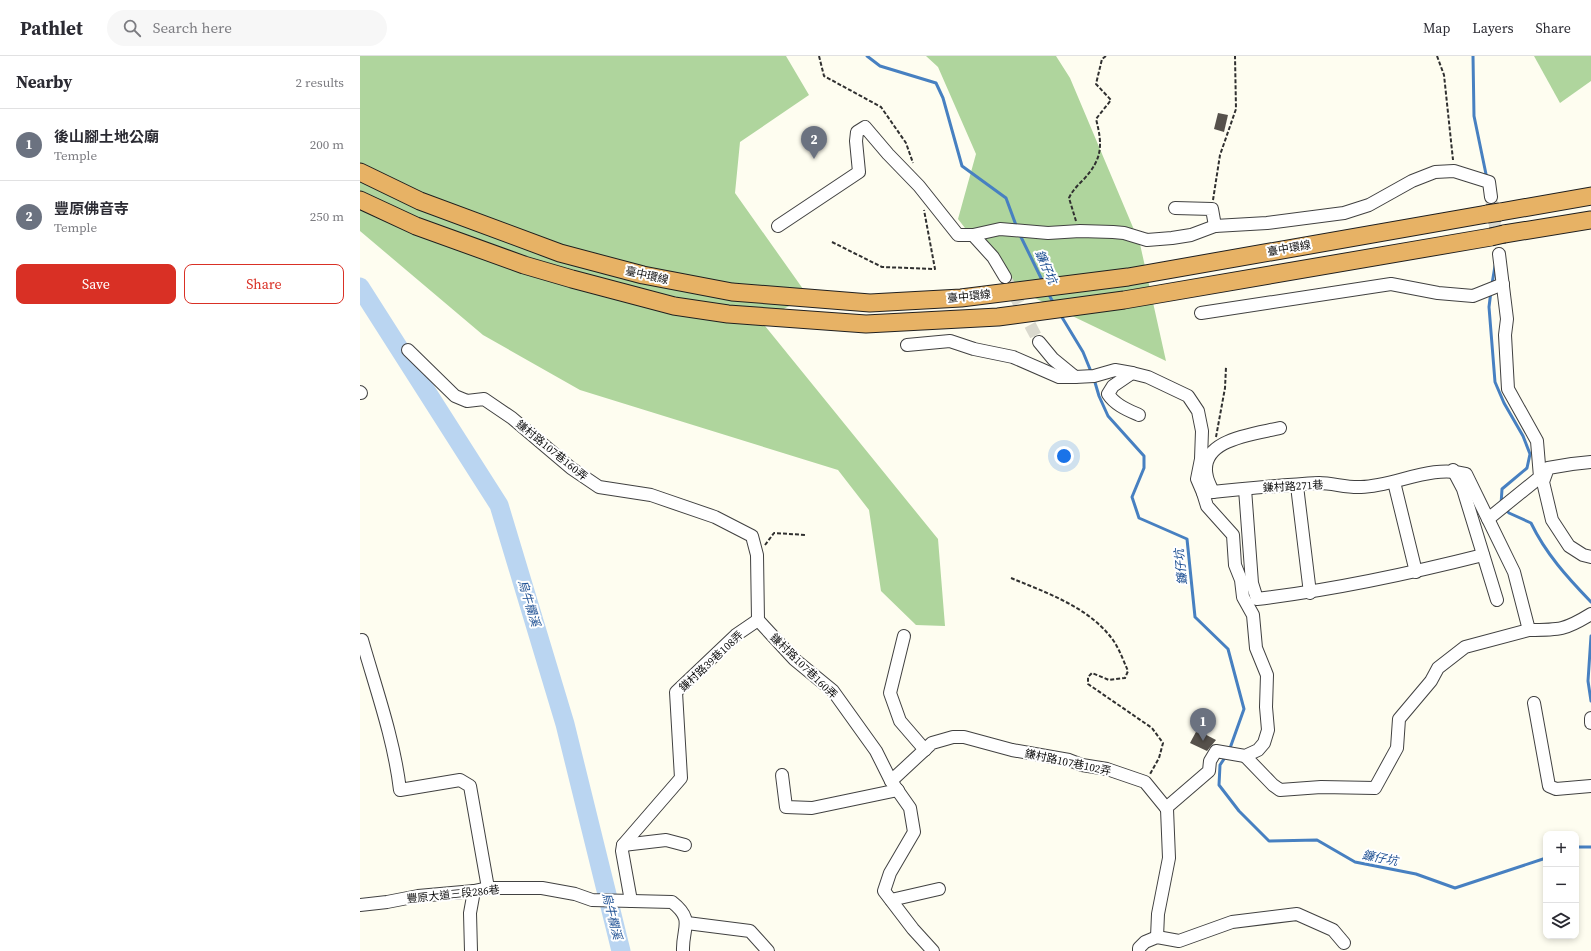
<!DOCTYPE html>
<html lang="en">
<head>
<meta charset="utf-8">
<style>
  :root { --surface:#fff; --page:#f7f7f7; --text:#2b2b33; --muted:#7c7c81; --line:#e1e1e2; --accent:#d93025 }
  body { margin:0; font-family:"Source Serif 4","Noto Sans TC",serif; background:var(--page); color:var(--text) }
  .controls { position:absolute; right:12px; bottom:12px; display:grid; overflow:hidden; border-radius:8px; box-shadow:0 2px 6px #0003 }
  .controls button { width:36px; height:36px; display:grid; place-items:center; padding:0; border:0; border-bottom:1px solid var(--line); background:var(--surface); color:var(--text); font:20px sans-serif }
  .you { position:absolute; left:704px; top:400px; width:14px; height:14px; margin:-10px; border:3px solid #fff; border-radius:50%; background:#1a73e8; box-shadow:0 0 0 6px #1a73e833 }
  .badge { display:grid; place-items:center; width:26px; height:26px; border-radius:50%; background:var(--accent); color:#fff; font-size:13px; font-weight:700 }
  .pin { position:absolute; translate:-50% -33px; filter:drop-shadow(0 1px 2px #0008) }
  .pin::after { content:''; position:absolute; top:21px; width:14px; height:12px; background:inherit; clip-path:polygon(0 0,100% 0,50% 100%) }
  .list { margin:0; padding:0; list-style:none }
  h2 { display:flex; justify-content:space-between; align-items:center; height:52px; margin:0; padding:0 16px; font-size:17px }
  h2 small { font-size:13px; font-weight:400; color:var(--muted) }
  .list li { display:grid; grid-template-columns:26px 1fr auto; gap:12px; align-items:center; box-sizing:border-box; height:72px; padding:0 16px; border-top:1px solid var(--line) }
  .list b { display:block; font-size:15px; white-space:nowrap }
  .list p { margin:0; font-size:13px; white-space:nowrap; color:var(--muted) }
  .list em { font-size:13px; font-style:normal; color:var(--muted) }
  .actions { display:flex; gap:8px; padding:12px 16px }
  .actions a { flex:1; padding:9px 0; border:1px solid var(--accent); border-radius:8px; text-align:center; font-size:14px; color:var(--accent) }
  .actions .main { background:var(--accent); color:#fff }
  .icon { flex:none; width:22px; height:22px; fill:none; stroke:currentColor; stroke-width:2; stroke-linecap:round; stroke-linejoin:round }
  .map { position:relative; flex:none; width:1231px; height:895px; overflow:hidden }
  header { display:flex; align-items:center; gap:24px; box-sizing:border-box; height:56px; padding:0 20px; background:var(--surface); border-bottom:1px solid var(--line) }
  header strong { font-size:19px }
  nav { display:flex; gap:22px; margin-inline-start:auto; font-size:14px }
  .search { width:280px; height:36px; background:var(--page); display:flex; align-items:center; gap:10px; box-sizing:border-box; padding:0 14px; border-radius:22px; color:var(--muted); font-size:15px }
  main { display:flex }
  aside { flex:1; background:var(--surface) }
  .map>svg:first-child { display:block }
</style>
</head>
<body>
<header>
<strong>Pathlet</strong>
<div class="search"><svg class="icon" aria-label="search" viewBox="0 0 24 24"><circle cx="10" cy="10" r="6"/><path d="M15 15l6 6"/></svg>Search here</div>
<nav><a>Map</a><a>Layers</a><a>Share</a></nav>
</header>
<main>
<aside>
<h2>Nearby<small>2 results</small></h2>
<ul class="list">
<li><span class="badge" style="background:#6b7280">1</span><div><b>後山腳土地公廟</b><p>Temple</p></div><em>200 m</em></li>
<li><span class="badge" style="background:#6b7280">2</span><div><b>豐原佛音寺</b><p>Temple</p></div><em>250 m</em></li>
</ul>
<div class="actions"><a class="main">Save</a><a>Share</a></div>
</aside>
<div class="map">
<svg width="1231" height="895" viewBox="0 0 1231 895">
  <rect width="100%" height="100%" fill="#fefdf0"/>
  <g fill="#afd59d">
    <path d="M0,0H426L449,39L380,86L375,137L448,240L401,265L578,483L585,570L556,569L521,535L509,454L478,414L220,334L123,279L0,175Z"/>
    <path d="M566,0H696L710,22L780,188L806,305L650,230L598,163L616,98L578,11Z"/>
    <path d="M1174,0H1231V25L1200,47Z"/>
  </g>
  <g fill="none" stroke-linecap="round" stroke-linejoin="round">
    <g stroke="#4780c1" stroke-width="3">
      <path d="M507,0L520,10L576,27L583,42L602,110L646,142L657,172"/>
      <path d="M1113,0L1114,60L1127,123"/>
      <path d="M1132,162L1133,174"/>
      <path d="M659,177L683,226"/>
      <path d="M1132,228L1135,210"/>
      <path d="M1131,235L1129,251L1135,326L1144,347L1163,380L1170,398L1167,412L1142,433L1141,449"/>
      <path d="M688,237L694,248"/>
      <path d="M700,258L723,296L732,318"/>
      <path d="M734,323L739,340L748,360L784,400V412L772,441L779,462L827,483L835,561L868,593L884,653L869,695"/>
      <path d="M1145,453L1149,457L1171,467C1186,498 1207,521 1231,546"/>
      <path d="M1231,580L1228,625L1231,645"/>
      <path d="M866,700L860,709L859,729L879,755L909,785L957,784L995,806L1056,818L1095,832L1186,802"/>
      <path d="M1216,791H1231"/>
    </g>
    <path stroke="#bad5f1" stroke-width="19" d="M0,231L139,449L205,668L261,895"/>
  </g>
  <g fill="#56514b">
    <path d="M858,57L868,59L864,76L854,73Z"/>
    <path d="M837,674L856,684L847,695L830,687Z"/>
  </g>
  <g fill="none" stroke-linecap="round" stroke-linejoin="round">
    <g stroke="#dad9ce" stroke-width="12" stroke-dasharray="12 6" stroke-linecap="butt">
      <path d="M1131,141L1139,198"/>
      <path d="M645,221L679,286"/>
    </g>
    <defs>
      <g id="minor">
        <path d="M815,152L852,153L855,170"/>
        <path d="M418,170L499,116L496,85L497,76L505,71L528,98L559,130L598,179H613L633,201L645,221"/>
        <path d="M613,179L640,173L688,177L720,175L753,176L764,177L787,184L812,182L831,179L855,170L907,167L984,157L1009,149L1052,125L1075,116L1094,115L1129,126L1131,141"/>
        <path d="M841,257L1031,228L1078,237L1113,240L1143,228"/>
        <path d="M679,286L693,303L715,321L734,320L755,314L772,317L788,321L828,340L838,355L842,375L841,403L837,423L843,437C881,433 920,429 959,427C973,427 987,432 1001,431C1036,430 1071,408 1106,418L1154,516L1169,574C1200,574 1205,574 1231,558"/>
        <path d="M547,289L590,285L614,293L653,301L699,321H715"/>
        <path d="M48,294L95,340L107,345L124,343L152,362L211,412L239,431L291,439L355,461L392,480L397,499L398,564L434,603L473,635L516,695L531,725L550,752L554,776L530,817L524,835L553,873L573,895"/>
        <path d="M772,317L753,330L748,338C755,349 768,354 779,359"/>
        <path d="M0,336L1,337"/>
        <path d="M1231,406L1212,408L1188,412L1183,426L1192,464L1209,490L1223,499L1231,501"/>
        <path d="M1093,414L1103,433L1137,544"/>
        <path d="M1034,426L1056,516"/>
        <path d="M937,430L950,537"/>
        <path d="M885,433L892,527L897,543C973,534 1048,518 1123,499"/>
        <path d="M853,436C851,431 848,426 847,421C837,383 895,378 920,372"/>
        <path d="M1128,463L1180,421L1177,385L1148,333L1145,279L1147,263L1139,198"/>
        <path d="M544,580L530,637L540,665L565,694"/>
        <path d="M0,585L2,584C16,633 34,683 40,734L100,724L110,730L128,832"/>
        <path d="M1174,647L1189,730L1196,733L1231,730"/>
        <path d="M1231,662V667"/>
        <path d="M885,700L913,729L920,734L961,731L1015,732L1037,692L1039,663L1071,625L1078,612L1105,591L1169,574"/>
        <path d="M422,719L426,751L452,752L538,734"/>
        <path d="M531,725L572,687L593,681H604L652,694L709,704L722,709L747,713L785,726L807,753L809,802L798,858L797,881"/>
        <path d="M806,752L849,715L850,705L856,695L885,700L898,694L904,687L908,674L906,651L907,619L896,592L893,559L883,541L881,524L875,509L873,479L847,450L843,437"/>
        <path d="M263,789L306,784L325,789"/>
        <path d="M531,844L579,833"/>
        <path d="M271,845L262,795L263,789L321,722L316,636L376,579L398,564"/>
        <path d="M0,849L27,846L58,840L114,835L128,832H182L215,838L232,844L312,846C335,864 322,872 323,895"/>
        <path d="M327,867L390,875L408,895"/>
        <path d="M111,895L110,857L114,835"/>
        <path d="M779,895V892L785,886L797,881L819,885L872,866L937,858L973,874L984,887"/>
      </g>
      <g id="highway">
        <path d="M0,116L60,145L200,197L283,219L372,236L510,247L601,242L768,221L1127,158"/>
        <path d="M0,144L56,170L164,209L212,223L314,250L368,258L506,268L638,261L764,244L1131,181"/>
        <path d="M1140,156L1231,140"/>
        <path d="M1144,178L1231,164"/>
      </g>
    </defs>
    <use href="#minor" stroke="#414141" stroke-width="14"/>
    <use href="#highway" stroke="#1f1f1f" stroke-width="19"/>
    <g stroke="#303030" stroke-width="2" stroke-dasharray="4 2" stroke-linecap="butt">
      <path d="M459,0L464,20L521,51L546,87L553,107"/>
      <path d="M1077,0L1084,19L1093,104"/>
      <path d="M853,144L860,99L876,53L875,0"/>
      <path d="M716,165L709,142C712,135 718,129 724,123C742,103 743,90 736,63L751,44L736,28L742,3L746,0"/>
      <path d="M472,186L522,211L575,213L564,154"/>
      <path d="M856,381L865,332L866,311"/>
      <path d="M405,489L414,477L446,479"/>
      <path d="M651,522C687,537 732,552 755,587C760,595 764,606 768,615L765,622L749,624L732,617L728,621V628L792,672L803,687L799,702L790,718"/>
    </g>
    <use href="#minor" stroke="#fff" stroke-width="12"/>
    <use href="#highway" stroke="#e7b265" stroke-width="17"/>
    <defs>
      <g id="highway-bridge">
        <path d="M1127,158L1140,156"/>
        <path d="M1131,181L1144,178"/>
      </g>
    </defs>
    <use href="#highway-bridge" stroke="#1f1f1f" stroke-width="19" stroke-linecap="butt"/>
    <use href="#highway-bridge" stroke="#e7b265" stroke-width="17"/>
  </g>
  <g text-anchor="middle" stroke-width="4" stroke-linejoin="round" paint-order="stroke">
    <g font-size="11" fill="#0e0e0e" stroke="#fff">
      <text transform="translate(929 192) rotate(-10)" y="4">臺中環線</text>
      <text transform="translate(287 219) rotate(13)" y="4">臺中環線</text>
      <text transform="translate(609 240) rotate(-6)" y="4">臺中環線</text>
      <text transform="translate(192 394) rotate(39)" y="4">鎌村路107巷160弄</text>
      <text transform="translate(933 430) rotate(-3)" y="4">鎌村路271巷</text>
      <text transform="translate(351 605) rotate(-43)" y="4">鎌村路39巷108弄</text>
      <text transform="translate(444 610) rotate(44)" y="4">鎌村路107巷160弄</text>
      <text transform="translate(708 706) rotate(12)" y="4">鎌村路107巷102弄</text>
      <text transform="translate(93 838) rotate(-6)" y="4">豐原大道三段286巷</text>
    </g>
    <g font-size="12" font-style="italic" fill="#225395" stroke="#fff">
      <text transform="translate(686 211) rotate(66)" y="4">鐮仔坑</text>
      <text transform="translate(821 511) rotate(-96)" y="4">鐮仔坑</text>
      <text transform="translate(169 547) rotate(73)" y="4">烏牛欄溪</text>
      <text transform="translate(1020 802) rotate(11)" y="4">鐮仔坑</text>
      <text transform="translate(252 860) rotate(76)" y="4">烏牛欄溪</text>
    </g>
  </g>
</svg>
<div class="controls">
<button>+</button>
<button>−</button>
<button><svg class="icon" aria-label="layers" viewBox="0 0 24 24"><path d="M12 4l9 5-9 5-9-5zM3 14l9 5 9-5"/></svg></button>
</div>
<div class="you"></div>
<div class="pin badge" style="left:843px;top:685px;background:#6b7280">1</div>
<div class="pin badge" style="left:454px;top:103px;background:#6b7280">2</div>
</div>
</main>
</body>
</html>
